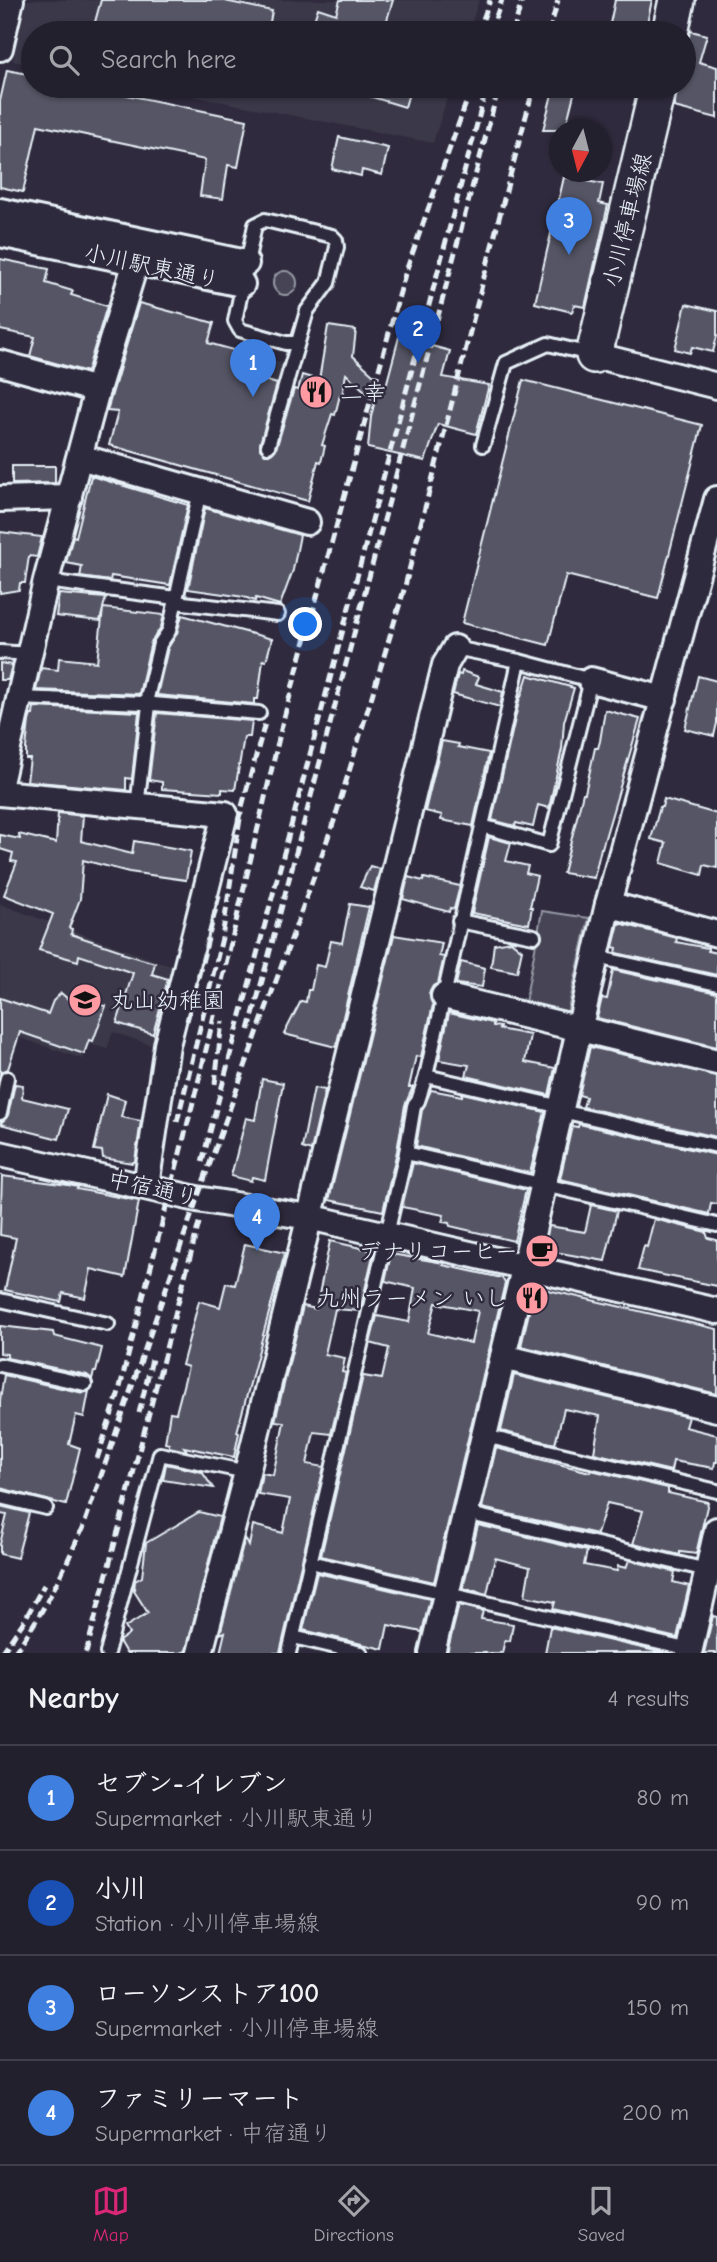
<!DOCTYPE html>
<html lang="en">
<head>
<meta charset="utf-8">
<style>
  :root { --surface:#23202e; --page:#2f2d3a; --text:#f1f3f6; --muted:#a3a3aa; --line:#403e4a; --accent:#db2777 }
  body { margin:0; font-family:"Comic Neue","Klee One",sans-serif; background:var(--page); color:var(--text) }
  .compass { position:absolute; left:549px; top:119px; width:63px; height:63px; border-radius:50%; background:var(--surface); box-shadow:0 2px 5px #0004; rotate:187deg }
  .you { position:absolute; left:306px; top:625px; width:24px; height:24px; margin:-18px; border:5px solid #fff; border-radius:50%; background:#1a73e8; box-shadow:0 0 0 10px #1a73e833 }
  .badge { display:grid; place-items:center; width:46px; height:46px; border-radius:50%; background:var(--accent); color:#fff; font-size:23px; font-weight:700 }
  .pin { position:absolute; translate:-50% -58px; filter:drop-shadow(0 2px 4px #0008) }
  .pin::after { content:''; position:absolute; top:37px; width:24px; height:21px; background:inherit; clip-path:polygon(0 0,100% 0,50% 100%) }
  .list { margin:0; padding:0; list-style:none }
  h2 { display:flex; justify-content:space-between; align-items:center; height:91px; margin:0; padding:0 28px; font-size:30px }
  h2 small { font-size:23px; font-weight:400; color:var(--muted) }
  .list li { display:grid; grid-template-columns:46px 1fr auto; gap:21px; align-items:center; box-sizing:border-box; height:105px; padding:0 28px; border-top:2px solid var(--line) }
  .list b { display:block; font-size:26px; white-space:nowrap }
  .list p { margin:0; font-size:23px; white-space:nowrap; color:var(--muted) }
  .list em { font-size:23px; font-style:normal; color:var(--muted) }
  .icon { flex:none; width:38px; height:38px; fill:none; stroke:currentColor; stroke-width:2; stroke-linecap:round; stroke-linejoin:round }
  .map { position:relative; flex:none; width:717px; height:1653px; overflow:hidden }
  .search { position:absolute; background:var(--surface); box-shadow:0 2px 5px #0004; left:21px; right:21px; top:21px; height:77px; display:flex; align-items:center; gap:18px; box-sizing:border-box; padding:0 24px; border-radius:38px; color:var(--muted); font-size:26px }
  .sheet { height:511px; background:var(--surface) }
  nav { display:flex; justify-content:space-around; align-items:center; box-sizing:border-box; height:98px; border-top:2px solid var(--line); background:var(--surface); font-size:19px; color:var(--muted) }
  nav a { display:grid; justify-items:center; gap:4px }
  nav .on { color:var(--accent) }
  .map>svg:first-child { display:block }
</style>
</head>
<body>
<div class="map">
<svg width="717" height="1653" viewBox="0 0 717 1653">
  <rect width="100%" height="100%" fill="#2f2a3d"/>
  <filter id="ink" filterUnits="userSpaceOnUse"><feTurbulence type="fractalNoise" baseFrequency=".0143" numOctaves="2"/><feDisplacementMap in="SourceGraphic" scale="14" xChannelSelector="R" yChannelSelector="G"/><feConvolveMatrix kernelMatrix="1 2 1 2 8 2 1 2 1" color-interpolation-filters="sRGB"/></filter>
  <g filter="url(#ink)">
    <g fill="#3b3749">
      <path d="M27,0H479L468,33H33V65L13,61Z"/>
      <path d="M140,86H451L433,143Z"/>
      <path d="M242,352L280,362L285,372L264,441L232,432L223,413Z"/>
      <path d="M0,904L179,969L159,1048L113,1032L107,1049L89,1044L82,1059L0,1031Z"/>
    </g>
    <g fill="#464455" stroke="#979aa6" stroke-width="2">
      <circle cx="285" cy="283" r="12"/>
      <path d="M542,911L589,918L566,1018L524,1008Z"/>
    </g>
    <g fill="#575565" stroke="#e8f1f8" stroke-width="2" fill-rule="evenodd">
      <path d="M101,0H220L272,11L268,33H92Z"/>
      <path d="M340,0H393L383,33H310L318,8L336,14Z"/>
      <path d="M615,0H652L645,33H608Z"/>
      <path d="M691,31L707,35L699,62L717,67V118L674,107L678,86H684V47Z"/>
      <path d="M7,70L33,75V86H84L247,120L238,167L228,165L223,199L200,196L205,160L38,125L23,192L0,187V101Z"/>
      <path d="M349,86H411L405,107L349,90Z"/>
      <path d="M554,86H576L565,130H543Z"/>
      <path d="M339,137L388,148L382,175L362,170L361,176L332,169Z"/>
      <path d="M564,177L603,184L599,203L608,205L585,307L574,305L572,312L535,303Z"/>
      <path d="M0,259L49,269L46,283L73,291L71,295L107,306L87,372L30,356L35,337L0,330Z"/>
      <path d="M139,303L214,323L208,343L237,351L232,370L277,384L260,444V449L265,454H271L276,449L294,389L298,390L302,375L319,380L328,326L356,330L353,356L386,386L399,337L450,351L443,377L489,385L476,434L438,424L425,461L368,448L371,417L375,400L346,374L342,396L340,395L335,415L332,414L322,445L325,446L321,462L318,461L308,501L109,445L118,412L107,411Z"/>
      <path d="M686,304L717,311V336L713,352L692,347L690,353L675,349Z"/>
      <path d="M523,380L702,425L658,598L566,575L548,645L462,623Z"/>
      <path d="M12,466H55V483L12,484Z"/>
      <path d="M91,476L188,505L170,585L111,576L110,581L80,577L82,566L66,563L73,536L76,537Z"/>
      <path d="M205,508L300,535L293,570L280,605L256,598L255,601L244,597L188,589Z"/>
      <path d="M0,532L42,537L37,557L29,556L25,583H20L19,590L0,593Z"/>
      <path d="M59,594L106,598L103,608L164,615L161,627L151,642L139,694L36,690L41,668L58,670L59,658L97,662L103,609L100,621L56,616Z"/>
      <path d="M182,615L272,639L266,661L263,660L258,699H254V704L157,695L168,648L177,633Z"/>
      <path d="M0,663L12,665L8,680H0Z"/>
      <path d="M462,671L479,677L476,684L503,692L500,707L453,694L458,674L461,675Z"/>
      <path d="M528,675L574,688L564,722L562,749L549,808L538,805L533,827L516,823L515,826L492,820L520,697H521Z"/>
      <path d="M698,676L717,681V723L714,736L685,729Z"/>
      <path d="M34,707L139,712L132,779L126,778V790L27,781L30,759H26V748L29,721L31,715H33Z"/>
      <path d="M605,710L640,719L602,848H601L594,878L563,873L583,793H585L595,748H598L600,741Z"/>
      <path d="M157,713L252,721L250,737H244L235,790L222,789V793L162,789V782L149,780Z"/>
      <path d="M442,741L459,744L458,747L489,753L473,826L441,820L442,815L425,811Z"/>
      <path d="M664,799L717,814V868L704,865L702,875L661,863L666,843L651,839L660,807H662Z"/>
      <path d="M58,813L83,816L81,841L132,854L134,841L191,851L186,880L129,872L83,860L80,899L69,928L72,929L71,934L122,951L121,953L155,963L152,974L168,979L153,1034L117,1023L133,973L79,955L78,961L39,950L53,914L4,895L17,862L11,861L13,853L0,849V835L20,839L19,834L56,843Z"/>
      <path d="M489,837L511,843L506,861L528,866L526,873L537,876L530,907H532L529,924L472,913Z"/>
      <path d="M370,866L380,869L374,891L360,887Z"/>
      <path d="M408,877L423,881L424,878L460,886L454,909L450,908L449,912L403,899Z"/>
      <path d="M350,904L369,907L336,1047L284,1034L301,1001L306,1002L308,990H311L316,965L325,967L331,941L342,943Z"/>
      <path d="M619,923L677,938L676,942L708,948V951L717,953V975L616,953L617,948L613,947Z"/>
      <path d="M394,935L442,943L439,956L444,957L438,983L433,986L429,993L433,1005L421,1057L416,1056L409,1087H413L405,1105L397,1151L383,1211L329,1200Z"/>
      <path d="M511,941L522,950L517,972L491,967L494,944Z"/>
      <path d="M461,962L485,968L482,987L456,984Z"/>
      <path d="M613,970L717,993V1047L597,1018L602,998L607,999Z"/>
      <path d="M61,993L69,1000L106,1006L93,1041L89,1040L84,1054L20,1032L8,1069L0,1073V998L48,1014L53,1001Z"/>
      <path d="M449,1013L493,1023V1026L500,1027L499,1029L530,1035L525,1062L555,1068L549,1095L466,1076L469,1065L439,1060Z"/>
      <path d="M590,1047L717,1076V1137L583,1107L586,1097L579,1095Z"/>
      <path d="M262,1079L283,1083L265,1180L252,1177L251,1181L231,1176L246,1118L255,1120Z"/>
      <path d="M15,1084L23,1085L22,1098L68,1109L59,1139L0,1124L8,1115Z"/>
      <path d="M314,1088L325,1090L311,1151L302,1148Z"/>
      <path d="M431,1090L462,1096V1093L545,1112L530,1173L416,1146L422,1110Z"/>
      <path d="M107,1094L125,1100L121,1117L141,1121L135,1161L132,1163L103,1158L102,1151L94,1150Z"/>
      <path d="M579,1124L717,1155V1204L711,1203L709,1214L560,1179L572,1126L578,1127Z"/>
      <path d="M413,1163L526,1190L514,1241L450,1226L449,1223L442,1222L444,1215L402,1207Z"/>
      <path d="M2,1176L68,1185L78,1187L77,1189L139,1201L125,1277L91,1269L85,1298L63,1293L61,1302L5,1290L16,1238L0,1235Z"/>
      <path d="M591,1205L617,1211L605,1261L544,1250L549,1226L585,1232Z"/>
      <path d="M654,1219L706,1232L708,1238L717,1240V1286L638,1270L644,1246L647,1247Z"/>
      <path d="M330,1241L374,1251L360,1311L335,1309L325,1354L345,1358L342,1372L346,1373L331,1434L314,1432L307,1464L324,1467L280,1653H220L225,1632L220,1634L245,1538L249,1546L253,1525L283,1533L290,1499L258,1494L262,1473L273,1475L284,1422L275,1421L276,1417L303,1306L316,1309Z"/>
      <path d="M245,1244L285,1253L237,1432L239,1433L234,1457L184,1447L187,1451L169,1447V1444L165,1443L170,1412L176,1413L188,1367L182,1365L199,1301L220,1307L226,1283L235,1285Z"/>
      <path d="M391,1254L444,1263L443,1265L502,1278L505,1283L434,1582L321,1556L363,1376L382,1379L389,1348L370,1343L377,1316L409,1322L415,1288L385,1281ZM436,1303L478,1311L471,1343L428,1333Z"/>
      <path d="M535,1287L717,1329V1394L521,1346Z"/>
      <path d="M0,1326L53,1332L54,1336L102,1348L96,1372H94L92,1379L87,1375L7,1358V1354L0,1353Z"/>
      <path d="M4,1375L83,1393L89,1391L84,1417L76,1415L69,1444L80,1448L66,1505L0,1488V1400Z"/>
      <path d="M514,1375L688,1417L685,1427L717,1435V1462H715L714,1468L673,1461L671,1471L594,1453L600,1416L564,1409L555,1444L501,1431Z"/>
      <path d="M496,1448L590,1472L591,1470L668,1488V1493L708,1502L696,1554L680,1552V1555L633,1544L643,1511L607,1503L597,1534L482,1508Z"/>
      <path d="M166,1464L202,1472L213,1488L163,1480Z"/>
      <path d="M0,1506L29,1513L17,1558L0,1554V1544L7,1515L0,1514Z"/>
      <path d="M199,1512L220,1517L186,1651L181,1653H126L119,1641L129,1634L125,1627L148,1613L134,1591L135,1581L142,1577L146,1543Z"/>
      <path d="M478,1525L587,1551L584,1565L617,1571L618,1566L626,1568L629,1560L675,1572L673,1582L689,1586L677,1638L553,1609L555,1602L525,1596L530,1567L495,1558L487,1594L463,1588Z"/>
      <path d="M317,1573L430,1599L422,1632L388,1625L383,1649L303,1630Z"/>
      <path d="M459,1605L483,1611L481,1619L513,1624L510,1641L505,1640L502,1653H447Z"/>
      <path d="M713,1616L717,1617V1653H704Z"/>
      <path d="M550,1627L664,1653H545Z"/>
    </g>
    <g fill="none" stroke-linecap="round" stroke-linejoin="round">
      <defs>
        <g id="lane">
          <path d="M483,445L506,363L548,344L590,354"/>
          <path d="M268,446L307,311L328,283L337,247L336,240L332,236L265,220L255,225L235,321L240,330L286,343H296"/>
          <path d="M46,581L176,598"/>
          <path d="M175,602L278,614"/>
          <path d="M455,648L519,661"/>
          <path d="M0,652L30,654"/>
          <path d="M20,698L142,703L259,713"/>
          <path d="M137,807L149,705L147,698L160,644L169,631L200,491"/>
          <path d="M459,921L534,936"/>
          <path d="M596,957L717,984"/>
          <path d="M426,1076L561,1107L570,1113L717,1146"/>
          <path d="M0,1113L7,1078"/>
          <path d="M406,1153L717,1225"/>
          <path d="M0,1300L108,1324"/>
          <path d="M0,1365L85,1384"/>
          <path d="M485,1436L717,1491"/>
          <path d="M0,1497L46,1508"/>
          <path d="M466,1513L707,1570"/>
          <path d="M310,1562L690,1650"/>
          <path d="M293,1637L361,1653"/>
          <path d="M107,1653L160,1454L247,1472"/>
          <path d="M289,1653L406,1153L414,1106L418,1101L426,1076L519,661L591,680L549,845L482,826"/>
        </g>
        <g id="street">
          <path d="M0,48L11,0"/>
          <path d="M0,211L246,263"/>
          <path d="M0,234L242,284"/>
          <path d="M594,355L717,386"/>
          <path d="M0,363L97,390"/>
          <path d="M80,457L307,522"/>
          <path d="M0,499L69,497"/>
          <path d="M591,680L664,699"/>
          <path d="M0,783L46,581L97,390L142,242"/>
          <path d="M0,793L225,814L167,1045L146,1186"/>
          <path d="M608,904L717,934"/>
          <path d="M444,996L717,1062"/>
          <path d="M0,1154L197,1199L309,1217L717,1311"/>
          <path d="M503,1357L717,1409"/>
          <path d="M200,1653L247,1472L445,665L455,648"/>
          <path d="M432,1653L528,1252L608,904L717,499"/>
          <path d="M689,1653L717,1530"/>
        </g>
        <g id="secondary">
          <path d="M670,33L677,0"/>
          <path d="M594,355L658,86"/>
        </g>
      </defs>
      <use href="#lane" stroke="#e8f1f8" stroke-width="18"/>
      <use href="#street" stroke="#e8f1f8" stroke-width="30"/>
      <use href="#secondary" stroke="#e8f1f8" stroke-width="40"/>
      <use href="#lane" stroke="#2f2a3d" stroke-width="12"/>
      <use href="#street" stroke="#2f2a3d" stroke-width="24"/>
      <use href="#secondary" stroke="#2f2a3d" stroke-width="35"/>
      <g stroke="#e8f1f8" stroke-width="5" stroke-dasharray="10 5" stroke-linecap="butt">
        <path d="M478,33L490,0"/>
        <path d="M490,33L502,0"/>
        <path d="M513,33L522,0"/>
        <path d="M549,33L558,0"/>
        <path d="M457,91L459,86"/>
        <path d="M238,821L265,723"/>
        <path d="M187,1021L220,892"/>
        <path d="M249,1030L499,86"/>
        <path d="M215,1084L222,1021"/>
        <path d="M177,1122L222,938L241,812"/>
        <path d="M202,1162L487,86"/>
        <path d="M139,1413L153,1355"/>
        <path d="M97,1459L118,1395L201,1071L282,725L405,274L472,86"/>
        <path d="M2,1653L24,1621L44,1585"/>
        <path d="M14,1653C44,1613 65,1568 85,1522L197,1199L334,821L404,590L507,187L534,86"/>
        <path d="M86,1653L200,1219"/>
      </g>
    </g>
  </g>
  <defs>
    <symbol id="restaurant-disc" viewBox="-11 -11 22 22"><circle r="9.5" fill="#ff9aa2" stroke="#2f2a3d"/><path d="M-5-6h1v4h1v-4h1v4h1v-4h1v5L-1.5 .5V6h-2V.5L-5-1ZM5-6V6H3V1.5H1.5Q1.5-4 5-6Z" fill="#111"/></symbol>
    <symbol id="school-disc" viewBox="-11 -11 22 22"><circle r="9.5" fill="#ff9aa2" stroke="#2f2a3d"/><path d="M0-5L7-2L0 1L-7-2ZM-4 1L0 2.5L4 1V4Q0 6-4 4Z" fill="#111"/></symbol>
    <symbol id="cafe-disc" viewBox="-11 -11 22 22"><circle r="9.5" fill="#ff9aa2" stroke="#2f2a3d"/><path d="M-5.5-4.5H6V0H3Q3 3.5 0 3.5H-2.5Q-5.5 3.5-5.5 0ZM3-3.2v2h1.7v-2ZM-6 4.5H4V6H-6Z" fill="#111"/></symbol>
  </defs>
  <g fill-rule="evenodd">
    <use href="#restaurant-disc" x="297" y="373" width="38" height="38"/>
    <use href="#school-disc" x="66" y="981" width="38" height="38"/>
    <use href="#cafe-disc" x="523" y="1232" width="38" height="38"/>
    <use href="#restaurant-disc" x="513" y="1279" width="38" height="38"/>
  </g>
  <g text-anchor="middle" stroke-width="5" stroke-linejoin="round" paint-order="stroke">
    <g font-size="23" fill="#e8f1f8" stroke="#2f2a3d">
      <text transform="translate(627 220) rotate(-76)" y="8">小川停車場線</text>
      <text transform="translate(152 266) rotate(12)" y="8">小川駅東通り</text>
      <text transform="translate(153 1188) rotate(13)" y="8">中宿通り</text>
    </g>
    <g font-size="23" fill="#e8f1f8" stroke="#2f2a3d" text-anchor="start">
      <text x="340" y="400">二幸</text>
      <text x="110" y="1008">丸山幼稚園</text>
      <text x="518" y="1259" text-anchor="end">デナリコーヒー</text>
      <text x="508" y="1306" text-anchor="end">九州ラーメン いし</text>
    </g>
  </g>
</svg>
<svg class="compass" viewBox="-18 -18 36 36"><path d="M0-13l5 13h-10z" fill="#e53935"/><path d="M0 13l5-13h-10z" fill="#a3a3aa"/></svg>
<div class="you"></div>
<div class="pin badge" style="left:253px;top:397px;background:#3f7fe0">1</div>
<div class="pin badge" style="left:418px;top:363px;background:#1a4fb4">2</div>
<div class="pin badge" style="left:569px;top:255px;background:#3f7fe0">3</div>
<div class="pin badge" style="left:257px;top:1251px;background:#3f7fe0">4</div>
<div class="search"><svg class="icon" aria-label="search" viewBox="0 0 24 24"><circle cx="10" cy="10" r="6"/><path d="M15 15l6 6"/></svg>Search here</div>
</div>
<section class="sheet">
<h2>Nearby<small>4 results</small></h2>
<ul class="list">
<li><span class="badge" style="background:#3f7fe0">1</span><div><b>セブン-イレブン</b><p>Supermarket · 小川駅東通り</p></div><em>80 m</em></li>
<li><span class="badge" style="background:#1a4fb4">2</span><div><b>小川</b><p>Station · 小川停車場線</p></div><em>90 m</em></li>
<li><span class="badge" style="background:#3f7fe0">3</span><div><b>ローソンストア100</b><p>Supermarket · 小川停車場線</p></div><em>150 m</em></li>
<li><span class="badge" style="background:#3f7fe0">4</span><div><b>ファミリーマート</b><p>Supermarket · 中宿通り</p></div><em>200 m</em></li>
</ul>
</section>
<nav>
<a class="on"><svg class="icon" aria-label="map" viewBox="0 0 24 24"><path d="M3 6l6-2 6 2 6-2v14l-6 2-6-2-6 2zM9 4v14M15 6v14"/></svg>Map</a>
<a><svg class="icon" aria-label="directions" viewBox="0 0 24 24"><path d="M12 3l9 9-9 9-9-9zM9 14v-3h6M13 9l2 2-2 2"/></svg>Directions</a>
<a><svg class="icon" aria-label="saved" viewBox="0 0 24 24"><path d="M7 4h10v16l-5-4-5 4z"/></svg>Saved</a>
</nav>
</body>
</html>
